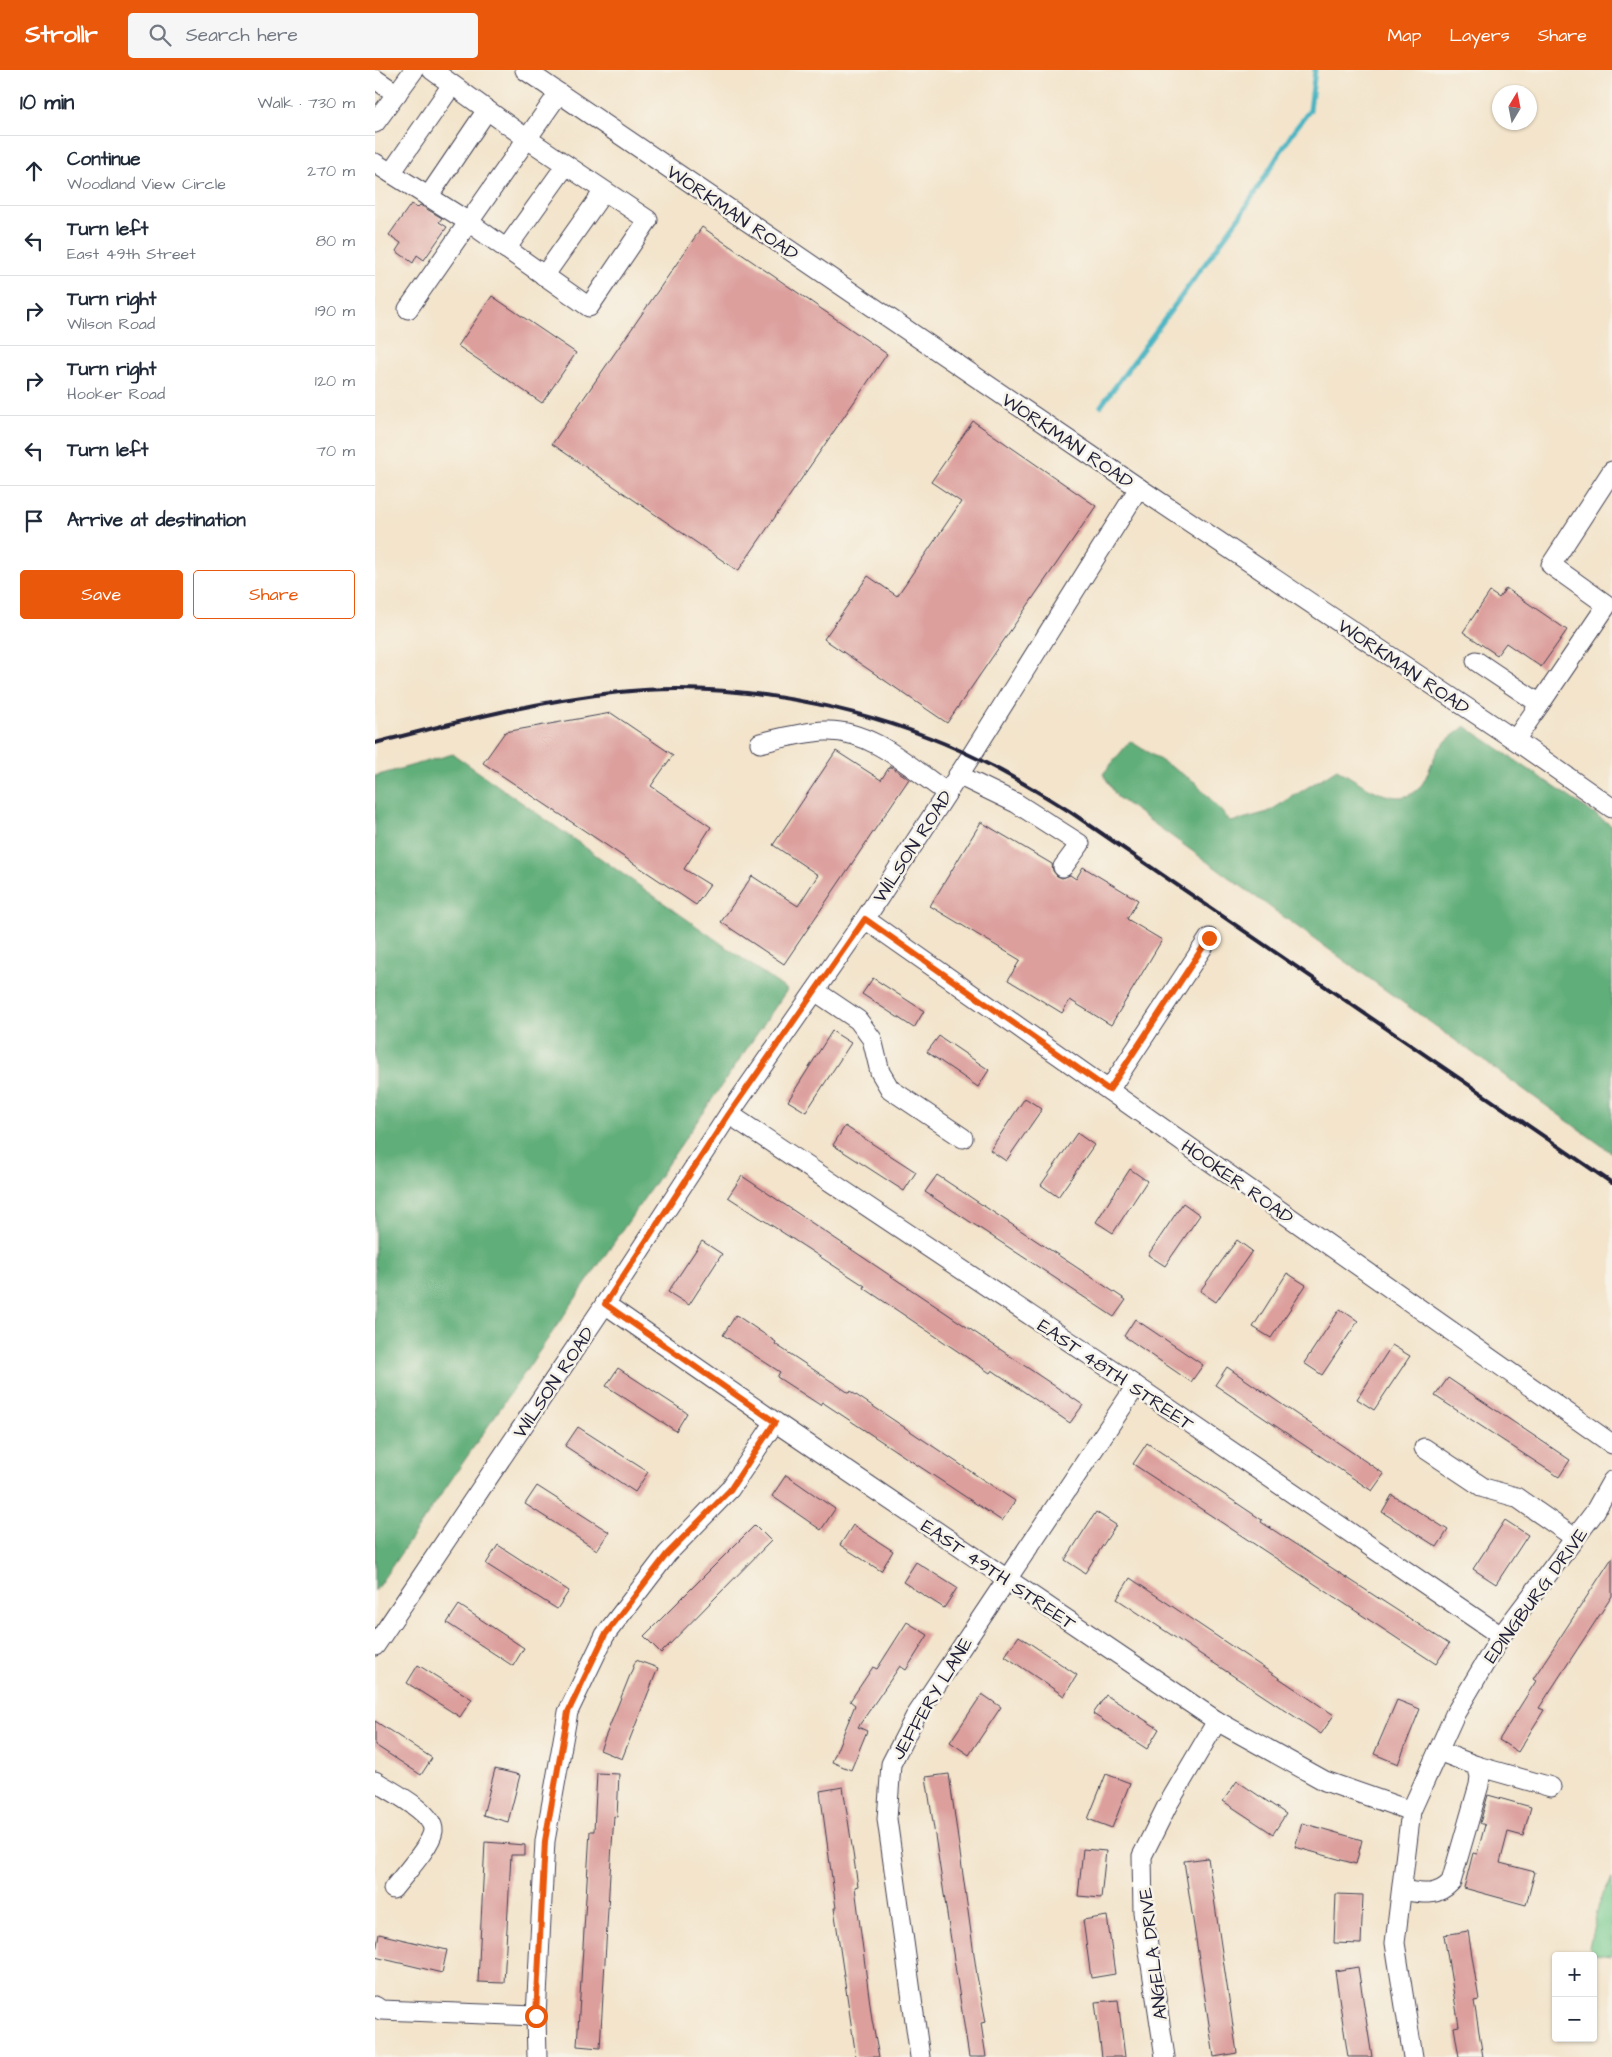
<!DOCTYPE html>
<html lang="en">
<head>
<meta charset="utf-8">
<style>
  :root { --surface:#fff; --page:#f6f6f7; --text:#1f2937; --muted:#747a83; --line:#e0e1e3; --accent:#ea580c }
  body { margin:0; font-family:"Architects Daughter",sans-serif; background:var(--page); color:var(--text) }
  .controls { position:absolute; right:15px; bottom:15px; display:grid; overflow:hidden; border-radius:5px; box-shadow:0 1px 4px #0004 }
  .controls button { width:45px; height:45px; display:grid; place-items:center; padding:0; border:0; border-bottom:1px solid var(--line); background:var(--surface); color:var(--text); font:25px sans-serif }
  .compass { position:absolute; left:1117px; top:15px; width:45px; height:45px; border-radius:50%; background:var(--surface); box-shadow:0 1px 4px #0004; rotate:10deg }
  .stop { position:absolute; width:15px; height:15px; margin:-11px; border:4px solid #ea580c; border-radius:50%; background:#fff }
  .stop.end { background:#ea580c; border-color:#fff; box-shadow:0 1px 5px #0008 }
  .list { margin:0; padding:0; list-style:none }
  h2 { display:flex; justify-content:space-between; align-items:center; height:65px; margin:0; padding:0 20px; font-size:21px }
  h2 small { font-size:16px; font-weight:400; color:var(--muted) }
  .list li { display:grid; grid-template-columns:32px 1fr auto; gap:15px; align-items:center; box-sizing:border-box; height:70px; padding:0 20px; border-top:1px solid var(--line) }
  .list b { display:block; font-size:19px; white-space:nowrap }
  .list p { margin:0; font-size:16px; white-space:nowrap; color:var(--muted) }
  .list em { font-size:16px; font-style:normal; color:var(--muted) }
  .actions { display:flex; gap:10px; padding:15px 20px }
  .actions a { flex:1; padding:11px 0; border:1px solid var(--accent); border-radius:5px; text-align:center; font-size:18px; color:var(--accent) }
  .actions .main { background:var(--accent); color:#fff }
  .icon { flex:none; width:28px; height:28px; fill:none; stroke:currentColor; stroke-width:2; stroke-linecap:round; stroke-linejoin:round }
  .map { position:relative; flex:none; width:1237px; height:1987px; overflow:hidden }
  header { display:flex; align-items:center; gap:30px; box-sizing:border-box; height:70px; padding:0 25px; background:var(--accent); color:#fff }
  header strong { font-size:24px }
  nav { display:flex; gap:28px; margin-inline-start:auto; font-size:18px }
  .search { width:350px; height:45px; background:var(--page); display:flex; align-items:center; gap:12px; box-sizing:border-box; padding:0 18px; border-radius:5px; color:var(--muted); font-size:19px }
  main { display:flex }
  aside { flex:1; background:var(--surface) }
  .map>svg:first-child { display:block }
</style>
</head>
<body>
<header>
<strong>Strollr</strong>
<div class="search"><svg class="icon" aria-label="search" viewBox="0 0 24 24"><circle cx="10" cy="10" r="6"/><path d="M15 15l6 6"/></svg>Search here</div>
<nav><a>Map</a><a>Layers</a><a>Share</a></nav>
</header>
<main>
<aside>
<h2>10 min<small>Walk · 730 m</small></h2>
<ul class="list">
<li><svg class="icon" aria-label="ahead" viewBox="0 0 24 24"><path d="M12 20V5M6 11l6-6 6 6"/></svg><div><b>Continue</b><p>Woodland View Circle</p></div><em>270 m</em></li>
<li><svg class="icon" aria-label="left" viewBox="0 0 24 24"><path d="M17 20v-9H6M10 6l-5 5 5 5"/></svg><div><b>Turn left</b><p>East 49th Street</p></div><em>80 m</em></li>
<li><svg class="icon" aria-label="right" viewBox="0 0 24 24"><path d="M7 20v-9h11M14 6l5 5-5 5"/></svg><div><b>Turn right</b><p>Wilson Road</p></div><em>190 m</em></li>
<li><svg class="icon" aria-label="right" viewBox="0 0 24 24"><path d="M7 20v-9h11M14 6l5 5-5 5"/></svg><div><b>Turn right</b><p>Hooker Road</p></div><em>120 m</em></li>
<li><svg class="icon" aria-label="left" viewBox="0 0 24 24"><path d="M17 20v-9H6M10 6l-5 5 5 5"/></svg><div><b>Turn left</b></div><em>70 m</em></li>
<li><svg class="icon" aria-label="arrive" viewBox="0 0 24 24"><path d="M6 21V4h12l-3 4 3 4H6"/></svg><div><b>Arrive at destination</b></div></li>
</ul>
<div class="actions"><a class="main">Save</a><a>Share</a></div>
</aside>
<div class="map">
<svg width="1237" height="1987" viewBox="0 0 1237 1987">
  <rect width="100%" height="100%" fill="#f7f3e8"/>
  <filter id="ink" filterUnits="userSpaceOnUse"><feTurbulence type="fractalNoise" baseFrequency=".02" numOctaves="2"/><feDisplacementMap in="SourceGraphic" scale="10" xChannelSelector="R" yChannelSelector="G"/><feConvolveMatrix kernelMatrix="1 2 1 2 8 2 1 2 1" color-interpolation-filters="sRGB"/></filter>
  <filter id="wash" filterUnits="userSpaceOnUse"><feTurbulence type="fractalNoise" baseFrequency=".0096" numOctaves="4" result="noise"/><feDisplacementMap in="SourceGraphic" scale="20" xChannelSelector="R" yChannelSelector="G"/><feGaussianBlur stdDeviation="1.12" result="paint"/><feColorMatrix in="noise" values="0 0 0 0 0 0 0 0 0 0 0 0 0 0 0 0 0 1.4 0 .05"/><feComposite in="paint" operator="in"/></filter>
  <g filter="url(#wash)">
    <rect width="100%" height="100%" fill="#f3e4cb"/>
    <path fill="#75ca8e" stroke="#4c7664" d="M1237,1808V1886L1220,1884L1214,1877L1225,1830Z"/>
    <g fill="#60ae79" stroke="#41685a">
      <path d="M1090,656L1237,756V1083L742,727L728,704L755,671L820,712L856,752L893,742L962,699C983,711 1023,743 1045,717C1054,705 1056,691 1064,679C1070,670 1082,663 1090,656Z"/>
      <path d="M78,684L412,920L0,1521V706Z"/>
    </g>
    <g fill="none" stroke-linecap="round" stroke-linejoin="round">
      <path stroke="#47b4c2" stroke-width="5" d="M726,336L865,146L918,62L935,40L940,0"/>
    </g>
    <g id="blocks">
      <g fill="#dc9f9c">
        <path d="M36,134L42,138L45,135L67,148L64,152L72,157L49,190L42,185L38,193L21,181L26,173L14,165Z"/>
        <path d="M327,157L512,284L363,501L177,374Z"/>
        <path d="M117,226L201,283L167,333L83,276Z"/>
        <path d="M598,351L721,436L572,653L449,569L493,506L522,526L586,432L556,412Z"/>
        <path d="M1131,518L1192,560L1166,597L1131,573L1122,585L1088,562L1115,522L1124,528Z"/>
        <path d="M236,643L298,685L276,716L336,757L309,799L335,815L321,835L108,693L130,662Z"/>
        <path d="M461,681L506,710L515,696L534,709L409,894L346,852L377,806L423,836L443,805L398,775Z"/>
        <path d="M606,752L677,794L678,801L682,806L687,808L695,805L701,809L708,797L763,830L752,849L787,870L736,955L695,930L687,943L633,910L645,890L555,836Z"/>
        <path d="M498,908L549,941L539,958L487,924Z"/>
        <path d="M457,961L476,973L431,1042L413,1031Z"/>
        <path d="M564,966L614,1000L603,1017L552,982Z"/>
        <path d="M650,1028L667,1039L631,1091L615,1080Z"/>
        <path d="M470,1056L541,1102L529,1121L458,1075Z"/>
        <path d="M702,1063L719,1075L683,1127L666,1115Z"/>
        <path d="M755,1099L772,1111L738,1163L721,1152Z"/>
        <path d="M562,1105L751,1230L739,1247L550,1122Z"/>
        <path d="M367,1106L708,1335L695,1353L617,1300L615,1303L489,1218L490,1216L353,1127Z"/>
        <path d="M808,1133L825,1145L790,1196L773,1185Z"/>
        <path d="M862,1170L877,1181L841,1232L825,1221Z"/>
        <path d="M327,1171L347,1184L314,1235L293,1222Z"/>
        <path d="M912,1203L931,1215L896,1268L878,1257Z"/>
        <path d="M965,1239L983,1251L947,1305L929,1293Z"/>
        <path d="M361,1245L401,1272L400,1274L474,1323L475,1321L640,1431L627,1451L447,1332L445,1335L402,1307L405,1302L348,1265Z"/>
        <path d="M760,1249L828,1295L816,1312L749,1266Z"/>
        <path d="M1017,1275L1035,1286L999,1340L982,1329Z"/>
        <path d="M852,1297L1009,1404L997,1421L840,1315Z"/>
        <path d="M243,1298L312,1343L301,1361L231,1316Z"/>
        <path d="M1073,1308L1195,1390L1184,1407L1060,1326Z"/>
        <path d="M203,1357L273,1402L260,1422L190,1376Z"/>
        <path d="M772,1373L887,1450L886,1452L1074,1574L1061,1594L758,1394Z"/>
        <path d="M411,1405L460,1439L446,1460L397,1426Z"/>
        <path d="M162,1416L234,1462L222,1480L150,1434Z"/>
        <path d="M1017,1425L1073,1460L1062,1477L1007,1442Z"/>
        <path d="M721,1442L741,1455L710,1503L690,1490Z"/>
        <path d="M1130,1450L1153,1465L1121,1514L1098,1499Z"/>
        <path d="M380,1455L396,1471L286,1583L269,1566Z"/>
        <path d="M478,1455L518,1481L506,1501L465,1475Z"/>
        <path d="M123,1475L194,1521L182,1539L111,1494Z"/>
        <path d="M1237,1488V1526L1164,1638L1169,1640L1143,1682L1124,1670L1161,1611L1158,1609Z"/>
        <path d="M541,1492L582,1518L569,1538L528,1512Z"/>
        <path d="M755,1508L959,1645L946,1664L742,1529Z"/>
        <path d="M84,1535L149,1578L138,1596L72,1553Z"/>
        <path d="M532,1552L553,1565L531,1600L525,1596L483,1657L492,1661L476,1700L457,1692L480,1635L475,1631L498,1597L502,1599Z"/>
        <path d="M644,1566L702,1605L689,1626L630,1586Z"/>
        <path d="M261,1590L283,1598L247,1689L225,1680Z"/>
        <path d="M43,1595L97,1629L85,1647L32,1613Z"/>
        <path d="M607,1624L626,1637L594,1685L575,1672Z"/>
        <path d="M731,1625L784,1659L772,1679L718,1644Z"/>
        <path d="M1022,1630L1045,1639L1023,1694L999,1684Z"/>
        <path d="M0,1651L57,1688L46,1705L0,1675Z"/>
        <path d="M120,1699L145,1705L133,1752L108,1745Z"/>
        <path d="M222,1703L244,1704L242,1747L239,1746L235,1804L225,1978L202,1976L215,1761H219Z"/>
        <path d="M574,1704L602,1906L611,1952L606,1953L611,1987H594L551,1707Z"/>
        <path d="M731,1704L755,1713L737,1758L713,1749Z"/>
        <path d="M862,1711L911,1744L898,1764L848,1731Z"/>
        <path d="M468,1717L483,1816L480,1817L497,1950L504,1987H481L459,1838H461L445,1721Z"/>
        <path d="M1113,1725L1156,1737L1148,1766L1133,1762L1125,1793L1160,1802L1151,1835L1089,1818L1098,1783L1102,1784L1110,1755L1105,1753Z"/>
        <path d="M927,1753L987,1770L981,1794L920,1777Z"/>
        <path d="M110,1772L150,1775V1785H136L129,1913L103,1912Z"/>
        <path d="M708,1779L731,1781L726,1828L703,1826Z"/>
        <path d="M833,1788L862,1983L839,1987L809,1791Z"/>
        <path d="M961,1824L988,1825L986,1874L959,1873Z"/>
        <path d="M732,1846L740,1904L716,1908L708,1850Z"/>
        <path d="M1093,1861L1104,1930L1099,1931L1108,1987H1084L1079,1957L1084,1956L1069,1865Z"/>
        <path d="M4,1864L72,1880L67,1903L0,1887Z"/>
        <path d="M983,1897L997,1987H973L960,1901Z"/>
        <path d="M743,1930L750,1987H727L720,1932Z"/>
      </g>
    </g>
  </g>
  <g filter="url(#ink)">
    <use href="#blocks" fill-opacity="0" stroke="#413f51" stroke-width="1"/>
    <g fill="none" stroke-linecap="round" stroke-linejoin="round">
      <defs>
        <g id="minor">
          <path d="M150,0L764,418L1140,670L1237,738"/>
          <path d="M0,9L22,24"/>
          <path d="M0,53L39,0"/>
          <path d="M0,93L92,151L214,237L273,150L151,68L57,0"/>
          <path d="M16,103L77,15"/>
          <path d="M53,127L112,40"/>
          <path d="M131,179L191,95"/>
          <path d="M169,206L229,121"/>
          <path d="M33,239L184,23"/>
          <path d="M1101,591L1165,634L1140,670"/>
          <path d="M1165,634L1232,535L1176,495L1237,401"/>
          <path d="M385,673C406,668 428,662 450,661C496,659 536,698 571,722"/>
          <path d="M583,705L641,733L705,774L688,797"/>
          <path d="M490,849L1237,1374"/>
          <path d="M440,921L483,950L497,969L505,1002L515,1019L588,1068"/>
          <path d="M734,1020L834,868"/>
          <path d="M354,1044L761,1316L1126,1566"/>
          <path d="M230,1234L400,1352L842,1651L950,1711L1036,1741"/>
          <path d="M1049,1378L1109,1418L1141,1427L1200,1468"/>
          <path d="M0,1576L230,1234L354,1044L490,849L596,686L764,418"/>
          <path d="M1102,1696L1176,1717"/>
          <path d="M0,1711C14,1720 59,1742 58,1761C56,1776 28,1806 18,1819"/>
          <path d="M1027,1820C1046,1823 1061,1828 1076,1812L1104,1715L1105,1706L1102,1696L1063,1681"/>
          <path d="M0,1936L6,1940L161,1946"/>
          <path d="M162,1987L161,1946L170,1771L193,1642L230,1565L292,1484L355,1419L400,1352"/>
          <path d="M545,1987L512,1749L516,1694L540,1647L761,1316"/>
          <path d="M790,1987L768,1842L767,1786L792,1736L842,1651"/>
          <path d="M1038,1987L1020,1873L1036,1741L1080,1644L1126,1566L1219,1443L1237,1411"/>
        </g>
      </defs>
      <use href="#minor" stroke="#413f51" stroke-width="21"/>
      <use href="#minor" stroke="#fff" stroke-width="19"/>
      <path stroke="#22223b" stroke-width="4" d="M0,673C81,652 161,631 245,622C344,611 461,631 553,667C603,686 649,713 694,741L1237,1113"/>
    </g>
  </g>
  <g fill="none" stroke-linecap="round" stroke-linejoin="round" filter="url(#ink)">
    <path stroke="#ea580c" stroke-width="6" d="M161,1946L170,1771L193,1642L230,1565L292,1484L355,1420L400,1352L230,1234L354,1044L490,849L734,1020L834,868"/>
  </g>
  <g text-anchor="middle" stroke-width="5" stroke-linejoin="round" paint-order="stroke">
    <g font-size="19" fill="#22223b" stroke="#f7f3e8">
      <text transform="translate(358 142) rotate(34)" y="7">WORKMAN ROAD</text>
      <text transform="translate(693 370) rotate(34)" y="7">WORKMAN ROAD</text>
      <text transform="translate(1029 596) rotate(34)" y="7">WORKMAN ROAD</text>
      <text transform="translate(537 776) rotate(-57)" y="7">WILSON ROAD</text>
      <text transform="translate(863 1111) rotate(35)" y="7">HOOKER ROAD</text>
      <text transform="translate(741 1304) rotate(34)" y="7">EAST 48TH STREET</text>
      <text transform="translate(178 1312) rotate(-56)" y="7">WILSON ROAD</text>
      <text transform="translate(624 1504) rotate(34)" y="7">EAST 49TH STREET</text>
      <text transform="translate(1160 1525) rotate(-54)" y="7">EDINGBURG DRIVE</text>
      <text transform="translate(556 1628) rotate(-59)" y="7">JEFFERY LANE</text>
      <text transform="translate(777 1884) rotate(-97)" y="7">ANGELA DRIVE</text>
    </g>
  </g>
</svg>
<div class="controls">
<button>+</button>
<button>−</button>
</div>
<svg class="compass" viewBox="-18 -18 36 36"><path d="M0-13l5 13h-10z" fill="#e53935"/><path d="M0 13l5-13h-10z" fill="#747a83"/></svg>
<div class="stop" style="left:161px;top:1946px"></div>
<div class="stop end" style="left:834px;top:868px"></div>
</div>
</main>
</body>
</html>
